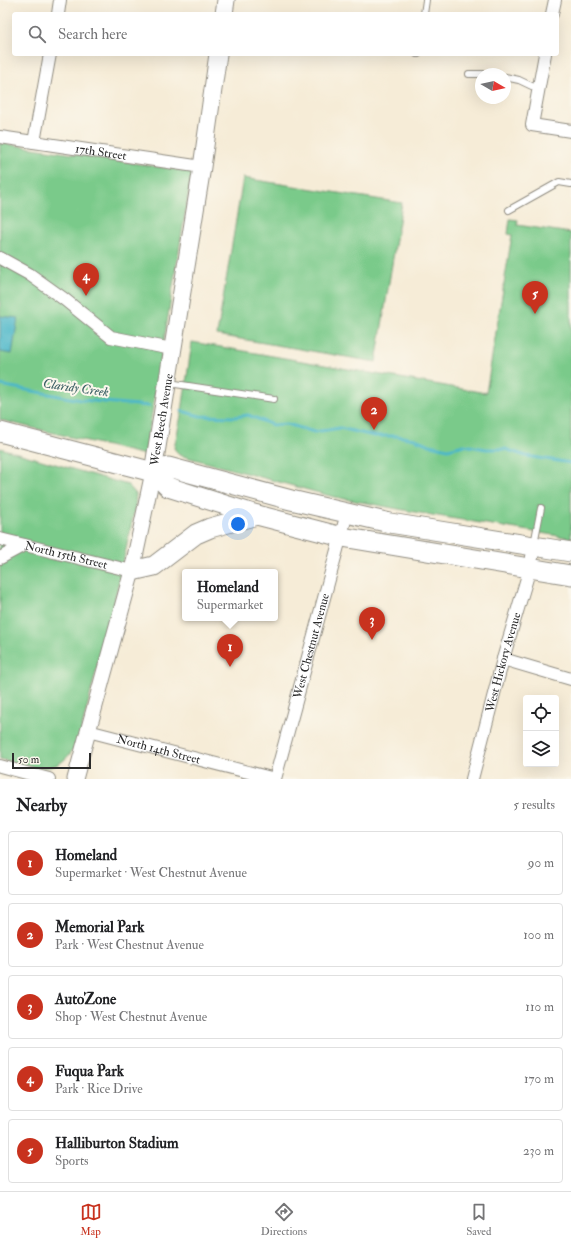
<!DOCTYPE html>
<html lang="en">
<head>
<meta charset="utf-8">
<style>
  :root { --surface:#fff; --page:#f2f2f2; --text:#202124; --muted:#757577; --line:#e0e0e0; --accent:#c8321e }
  body { margin:0; font-family:"IM FELL Double Pica",serif; background:var(--page); color:var(--text) }
  .controls { position:absolute; right:12px; bottom:12px; display:grid; overflow:hidden; border-radius:4px; box-shadow:0 4px 16px #0002 }
  .controls button { width:36px; height:36px; display:grid; place-items:center; padding:0; border:0; border-bottom:1px solid var(--line); background:var(--surface); color:var(--text); font:20px sans-serif }
  .compass { position:absolute; left:475px; top:68px; width:36px; height:36px; border-radius:50%; background:var(--surface); box-shadow:0 4px 16px #0002; rotate:99deg }
  .scale { position:absolute; left:12px; bottom:10px; width:79px; box-sizing:border-box; padding-left:4px; border:2px solid #2b2b2b; border-top:0; font-size:11px; line-height:14px; white-space:nowrap; color:#2b2b2b; -webkit-text-stroke:3px #fbf7ec; paint-order:stroke }
  .you { position:absolute; left:238px; top:524px; width:14px; height:14px; margin:-10px; border:3px solid #fff; border-radius:50%; background:#1a73e8; box-shadow:0 0 0 6px #1a73e833 }
  .badge { display:grid; place-items:center; width:26px; height:26px; border-radius:50%; background:var(--accent); color:#fff; font-size:13px; font-weight:700 }
  .pin { position:absolute; translate:-50% -33px; filter:drop-shadow(0 1px 2px #0008) }
  .pin::after { content:''; position:absolute; top:21px; width:14px; height:12px; background:inherit; clip-path:polygon(0 0,100% 0,50% 100%) }
  .popup { position:absolute; left:182px; top:569px; width:96px; height:52px; box-sizing:border-box; display:grid; place-content:center; border-radius:4px; background:var(--surface); filter:drop-shadow(0 1px 3px #0005); font-size:13px; white-space:nowrap; color:var(--muted) }
  .popup b { font-size:15px; color:var(--text) }
  .popup::after { content:''; position:absolute; left:50%; top:100%; margin-left:-8px; border:8px solid transparent; border-top-color:var(--surface) }
  .list { margin:0; padding:0; list-style:none }
  h2 { display:flex; justify-content:space-between; align-items:center; height:52px; margin:0; padding:0 16px; font-size:17px }
  h2 small { font-size:13px; font-weight:400; color:var(--muted) }
  .list li { display:grid; grid-template-columns:26px 1fr auto; gap:12px; align-items:center; box-sizing:border-box; height:64px; margin:0 8px 8px; padding:0 8px; border:1px solid var(--line); border-radius:4px }
  .list b { display:block; font-size:15px; white-space:nowrap }
  .list p { margin:0; font-size:13px; white-space:nowrap; color:var(--muted) }
  .list em { font-size:13px; font-style:normal; color:var(--muted) }
  .icon { flex:none; width:22px; height:22px; fill:none; stroke:currentColor; stroke-width:2; stroke-linecap:round; stroke-linejoin:round }
  .map { position:relative; flex:none; width:571px; height:779px; overflow:hidden }
  .search { position:absolute; background:var(--surface); box-shadow:0 4px 16px #0002; left:12px; right:12px; top:12px; height:44px; display:flex; align-items:center; gap:10px; box-sizing:border-box; padding:0 14px; border-radius:4px; color:var(--muted); font-size:15px }
  .sheet { height:412px; background:var(--surface) }
  nav { display:flex; justify-content:space-around; align-items:center; box-sizing:border-box; height:56px; border-top:1px solid var(--line); background:var(--surface); font-size:11px; color:var(--muted) }
  nav a { display:grid; justify-items:center; gap:2px }
  nav .on { color:var(--accent) }
  .map>svg:first-child { display:block }
</style>
</head>
<body>
<div class="map">
<svg width="571" height="779" viewBox="0 0 571 779">
  <rect width="100%" height="100%" fill="#fbf7ec"/>
  <filter id="ink" filterUnits="userSpaceOnUse"><feTurbulence type="fractalNoise" baseFrequency=".025" numOctaves="2"/><feDisplacementMap in="SourceGraphic" scale="8" xChannelSelector="R" yChannelSelector="G"/><feConvolveMatrix kernelMatrix="1 2 1 2 8 2 1 2 1" color-interpolation-filters="sRGB"/></filter>
  <filter id="wash" filterUnits="userSpaceOnUse"><feTurbulence type="fractalNoise" baseFrequency=".012" numOctaves="4" result="noise"/><feDisplacementMap in="SourceGraphic" scale="16" xChannelSelector="R" yChannelSelector="G"/><feGaussianBlur stdDeviation="0.9" result="paint"/><feColorMatrix in="noise" values="0 0 0 0 0 0 0 0 0 0 0 0 0 0 0 0 0 1.4 0 .05"/><feComposite in="paint" operator="in"/></filter>
  <g filter="url(#wash)">
    <rect width="100%" height="100%" fill="#f6ecd7"/>
    <g fill="#7aca8a" stroke="#527a5a">
      <path d="M0,143L192,172L145,455L0,420Z"/>
      <path d="M243,178L402,203L376,362L217,335Z"/>
      <path d="M510,219L518,220L517,225L571,233V538L420,513L334,497L179,455L174,448L182,411L192,342L486,393L512,235L508,234Z"/>
      <path d="M0,448L128,485L136,494L135,508L118,586L80,735C63,779 37,769 0,759Z"/>
    </g>
    <path fill="#4cb7c9" stroke="#3c717a" d="M0,316L18,318L12,354L0,352Z"/>
    <g fill="none" stroke-linecap="round" stroke-linejoin="round">
      <g stroke="#4cb7c9" stroke-width="3">
        <path d="M0,385L81,400L149,406"/>
        <path d="M182,411L200,416L235,417L248,415L273,425L287,424L314,432L340,428L374,436H397L415,439L430,445L448,449L464,445L486,449H505L526,456L571,463"/>
      </g>
    </g>
  </g>
  <g filter="url(#ink)">
    <g fill="none" stroke-linecap="round" stroke-linejoin="round">
      <defs>
        <g id="service">
          <path d="M424,14L426,0"/>
          <path d="M417,54H418"/>
          <path d="M469,74H489"/>
          <path d="M505,77L519,80L538,89"/>
          <path d="M509,210L559,182L571,184"/>
          <path d="M169,383L274,399"/>
          <path d="M534,544L541,508"/>
        </g>
        <g id="minor">
          <path d="M58,14L60,0"/>
          <path d="M552,14L555,0"/>
          <path d="M545,54L532,125L571,131"/>
          <path id="s1" d="M0,137L202,167"/>
          <path d="M34,142L50,54"/>
          <path d="M0,258L29,274L64,299L111,337L172,349"/>
          <path id="s2" d="M0,539L132,571"/>
          <path d="M0,558L24,545"/>
          <path d="M503,659L571,679"/>
          <path id="s3" d="M88,731L275,779"/>
          <path d="M0,766L49,779"/>
          <path id="s4" d="M275,779L347,513"/>
          <path id="s5" d="M472,779L503,659L530,568L534,546"/>
        </g>
        <path id="tertiary" d="M75,779L132,571L153,472"/>
        <g id="secondary">
          <path d="M224,14L226,0"/>
          <path id="s6" d="M153,472L202,167L218,54"/>
        </g>
        <g id="primary">
          <path d="M0,432L153,472L168,467L291,500L390,523L571,552"/>
          <path d="M153,472L168,487L257,515L342,537L571,575"/>
          <path d="M132,571L154,566L196,534L210,528L257,515"/>
        </g>
      </defs>
      <use href="#service" stroke="#908c81" stroke-width="8"/>
      <use href="#minor" stroke="#908c81" stroke-width="14"/>
      <use href="#tertiary" stroke="#908c81" stroke-width="17"/>
      <use href="#secondary" stroke="#908c81" stroke-width="19"/>
      <use href="#primary" stroke="#908c81" stroke-width="21"/>
      <use href="#service" stroke="#fff" stroke-width="6"/>
      <use href="#minor" stroke="#fff" stroke-width="12"/>
      <use href="#tertiary" stroke="#fff" stroke-width="15"/>
      <use href="#secondary" stroke="#fff" stroke-width="17"/>
      <use href="#primary" stroke="#fff" stroke-width="19"/>
    </g>
  </g>
  <g text-anchor="middle" stroke-width="4" stroke-linejoin="round" paint-order="stroke">
    <g font-size="12" fill="#2b2b2b" stroke="#fbf7ec">
      <text dy="4" stroke="none"><textPath href="#s1" startOffset="102">17th Street</textPath></text>
      <text dy="4" stroke="none"><textPath href="#s6" startOffset="53">West Beech Avenue</textPath></text>
      <text dy="4" stroke="none"><textPath href="#s2" startOffset="68">North 15th Street</textPath></text>
      <text dy="4" stroke="none"><textPath href="#s4" startOffset="138">West Chestnut Avenue</textPath></text>
      <text dy="4" stroke="none"><textPath href="#s5" startOffset="121">West Hickory Avenue</textPath></text>
      <text dy="4" stroke="none"><textPath href="#s3" startOffset="73">North 14th Street</textPath></text>
    </g>
    <g font-size="13" font-style="italic" fill="#375c62" stroke="#fbf7ec">
      <text transform="translate(76 387) rotate(8)" y="5">Claridy Creek</text>
    </g>
  </g>
</svg>
<div class="controls">
<button><svg class="icon" aria-label="locate" viewBox="0 0 24 24"><circle cx="12" cy="12" r="6"/><path d="M12 2v4M12 18v4M2 12h4M18 12h4"/></svg></button>
<button><svg class="icon" aria-label="layers" viewBox="0 0 24 24"><path d="M12 4l9 5-9 5-9-5zM3 14l9 5 9-5"/></svg></button>
</div>
<svg class="compass" viewBox="-18 -18 36 36"><path d="M0-13l5 13h-10z" fill="#e53935"/><path d="M0 13l5-13h-10z" fill="#757577"/></svg>
<div class="scale">50 m</div>
<div class="you"></div>
<div class="pin badge" style="left:230px;top:667px">1</div>
<div class="popup"><b>Homeland</b>Supermarket</div>
<div class="pin badge" style="left:374px;top:430px">2</div>
<div class="pin badge" style="left:372px;top:640px">3</div>
<div class="pin badge" style="left:86px;top:296px">4</div>
<div class="pin badge" style="left:535px;top:314px">5</div>
<div class="search"><svg class="icon" aria-label="search" viewBox="0 0 24 24"><circle cx="10" cy="10" r="6"/><path d="M15 15l6 6"/></svg>Search here</div>
</div>
<section class="sheet">
<h2>Nearby<small>5 results</small></h2>
<ul class="list">
<li><span class="badge">1</span><div><b>Homeland</b><p>Supermarket · West Chestnut Avenue</p></div><em>90 m</em></li>
<li><span class="badge">2</span><div><b>Memorial Park</b><p>Park · West Chestnut Avenue</p></div><em>100 m</em></li>
<li><span class="badge">3</span><div><b>AutoZone</b><p>Shop · West Chestnut Avenue</p></div><em>110 m</em></li>
<li><span class="badge">4</span><div><b>Fuqua Park</b><p>Park · Rice Drive</p></div><em>170 m</em></li>
<li><span class="badge">5</span><div><b>Halliburton Stadium</b><p>Sports</p></div><em>230 m</em></li>
</ul>
</section>
<nav>
<a class="on"><svg class="icon" aria-label="map" viewBox="0 0 24 24"><path d="M3 6l6-2 6 2 6-2v14l-6 2-6-2-6 2zM9 4v14M15 6v14"/></svg>Map</a>
<a><svg class="icon" aria-label="directions" viewBox="0 0 24 24"><path d="M12 3l9 9-9 9-9-9zM9 14v-3h6M13 9l2 2-2 2"/></svg>Directions</a>
<a><svg class="icon" aria-label="saved" viewBox="0 0 24 24"><path d="M7 4h10v16l-5-4-5 4z"/></svg>Saved</a>
</nav>
</body>
</html>
